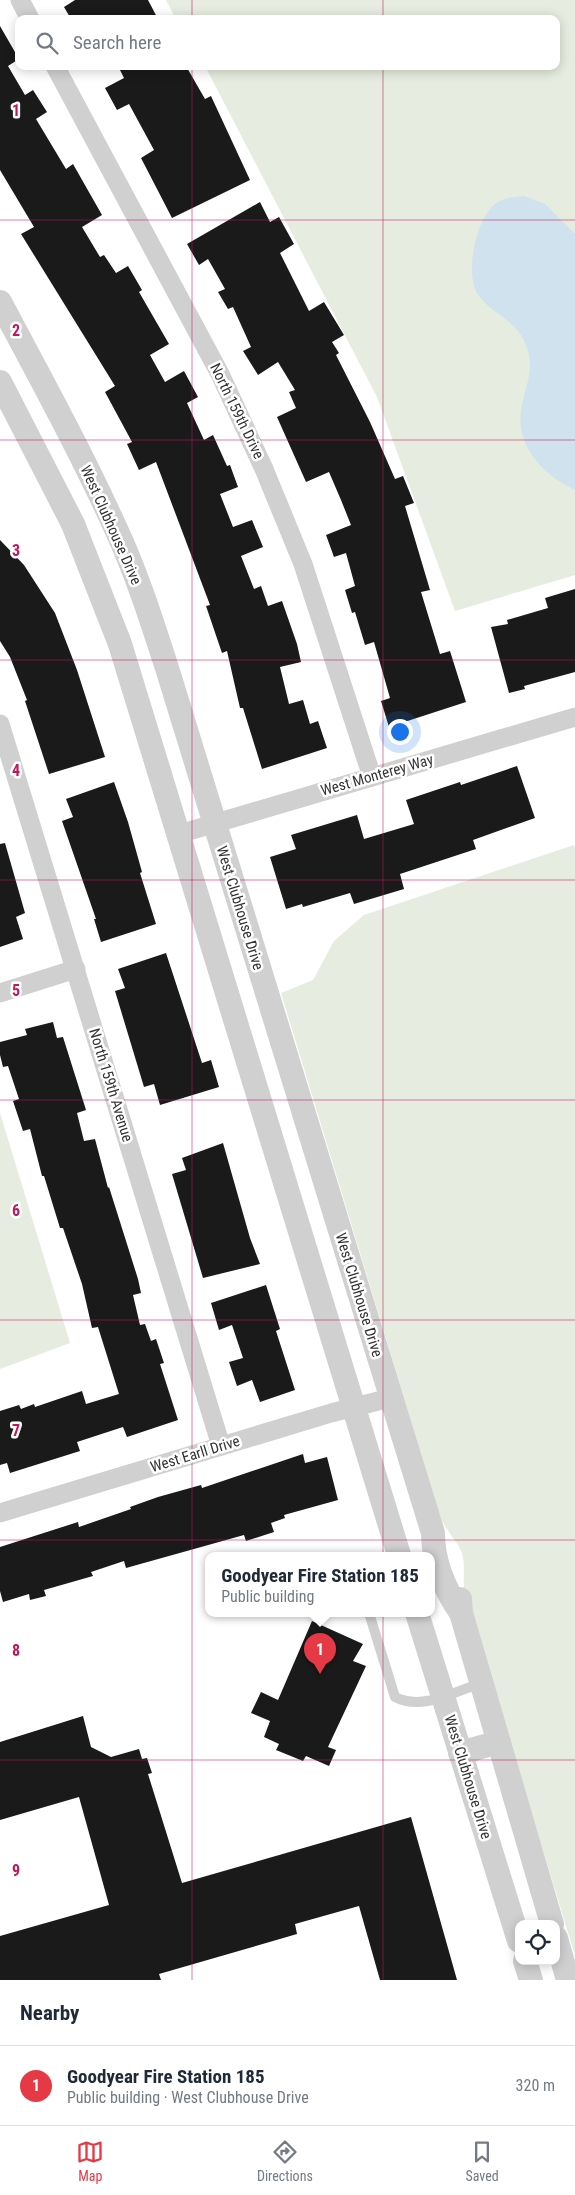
<!DOCTYPE html>
<html lang="en">
<head>
<meta charset="utf-8">
<style>
  :root { --surface:#fff; --page:#f2f2f3; --text:#1f2937; --muted:#747a83; --line:#e0e1e3; --accent:#e63946 }
  body { margin:0; font-family:"Roboto Condensed",sans-serif; background:var(--page); color:var(--text) }
  .controls { position:absolute; right:15px; bottom:15px; display:grid; overflow:hidden; border-radius:10px; box-shadow:0 2px 12px #0003 }
  .controls button { width:45px; height:45px; display:grid; place-items:center; padding:0; border:0; border-bottom:1px solid var(--line); background:var(--surface); color:var(--text); font:25px sans-serif }
  .you { position:absolute; left:399px; top:731px; width:18px; height:18px; margin:-12px; border:4px solid #fff; border-radius:50%; background:#1a73e8; box-shadow:0 0 0 8px #1a73e833 }
  .badge { display:grid; place-items:center; width:32px; height:32px; border-radius:50%; background:var(--accent); color:#fff; font-size:16px; font-weight:700 }
  .pin { position:absolute; translate:-50% -41px; filter:drop-shadow(0 1px 2px #0008) }
  .pin::after { content:''; position:absolute; top:26px; width:18px; height:15px; background:inherit; clip-path:polygon(0 0,100% 0,50% 100%) }
  .popup { position:absolute; left:205px; top:1552px; width:230px; height:65px; box-sizing:border-box; display:grid; place-content:center; border-radius:10px; background:var(--surface); filter:drop-shadow(0 1px 4px #0005); font-size:16px; white-space:nowrap; color:var(--muted) }
  .popup b { font-size:19px; color:var(--text) }
  .popup::after { content:''; position:absolute; left:50%; top:100%; margin-left:-10px; border:10px solid transparent; border-top-color:var(--surface) }
  .list { margin:0; padding:0; list-style:none }
  h2 { display:flex; justify-content:space-between; align-items:center; height:65px; margin:0; padding:0 20px; font-size:21px }
  h2 small { font-size:16px; font-weight:400; color:var(--muted) }
  .list li { display:grid; grid-template-columns:32px 1fr auto; gap:15px; align-items:center; box-sizing:border-box; height:80px; padding:0 20px; border-top:1px solid var(--line) }
  .list b { display:block; font-size:19px; white-space:nowrap }
  .list p { margin:0; font-size:16px; white-space:nowrap; color:var(--muted) }
  .list em { font-size:16px; font-style:normal; color:var(--muted) }
  .icon { flex:none; width:28px; height:28px; fill:none; stroke:currentColor; stroke-width:2; stroke-linecap:round; stroke-linejoin:round }
  .map { position:relative; flex:none; width:575px; height:1980px; overflow:hidden }
  .search { position:absolute; background:var(--surface); box-shadow:0 2px 12px #0003; left:15px; right:15px; top:15px; height:55px; display:flex; align-items:center; gap:12px; box-sizing:border-box; padding:0 18px; border-radius:10px; color:var(--muted); font-size:19px }
  .sheet { height:145px; background:var(--surface) }
  nav { display:flex; justify-content:space-around; align-items:center; box-sizing:border-box; height:70px; border-top:1px solid var(--line); background:var(--surface); font-size:14px; color:var(--muted) }
  nav a { display:grid; justify-items:center; gap:2px }
  nav .on { color:var(--accent) }
  .map>svg:first-child { display:block }
</style>
</head>
<body>
<div class="map">
<svg width="575" height="1980" viewBox="0 0 575 1980">
  <rect width="100%" height="100%" fill="#fff"/>
  <g fill="#e6ecdf">
    <path d="M166,0H575V575L455,611L377,397L205,66H556V19H176Z"/>
    <path d="M574,845L575,849V1955L465,1596C462,1582 466,1567 462,1553C457,1540 445,1530 440,1516L281,993L313,980L334,941L364,915Z"/>
    <path d="M0,1113L70,1343L0,1369Z"/>
  </g>
  <path fill="#cfe2ee" d="M524,196L545,204L575,234V490C544,476 516,447 521,411C524,389 535,371 527,348C519,320 490,314 477,293C465,272 476,219 495,204C503,198 514,197 524,196Z"/>
  <g fill="#1a1a1a">
    <path d="M75,0H148L158,19H71L64,7Z"/>
    <path d="M0,26L19,59L8,66L25,95L33,90L47,112L36,119L66,169L73,164L102,215L82,227L100,257L104,255L116,273L128,266L142,290L139,292L169,344L150,355L165,382L184,371L198,397L187,403L204,440L213,435L227,466L230,465L238,487L220,494L233,527L252,520L263,547L241,556L254,589L261,586L268,606L282,601L297,644L301,662L280,667L289,704L303,700L310,724L318,721L327,748L262,769L243,708H240L227,651L222,653L206,606L210,605L156,462L139,470L127,444L132,442L105,392L115,386L21,234L34,227L0,170Z"/>
    <path d="M118,66H186L205,99L211,96L250,180L172,218L141,158L154,150L129,104L117,110L105,88L124,78Z"/>
    <path d="M260,202L270,222L279,217L294,244L280,253L309,311L324,302L344,335L332,342L339,353L336,355L370,422L395,479L403,476L414,503L405,506L430,590L421,592L440,654L450,651L466,702L389,727L381,701L390,698L374,642L365,645L355,612L352,613L345,590L355,586L346,553L334,557L326,535L351,525L341,500L329,472L306,482L277,417L296,408L289,392L295,390L278,362L258,375L243,351L251,347L233,307L228,309L218,292L225,289L208,259L199,265L187,244Z"/>
    <path d="M0,540L24,565L55,613L77,670L105,757L49,774L25,701L27,700L10,657L0,641Z"/>
    <path d="M575,589V672L524,686L525,689L509,693L491,627L508,624L507,620L548,608L545,598Z"/>
    <path d="M517,766L535,818L473,840L476,849L400,874L404,889L354,904L350,893L303,907L302,904L286,909L270,857L296,849L291,835L357,815L364,839L414,824L406,800L460,782L461,785Z"/>
    <path d="M114,782L128,822L142,872L140,873L156,924L101,942L94,919H96L62,821L73,817L66,799Z"/>
    <path d="M5,843L25,913L16,917L23,939L0,947V844Z"/>
    <path d="M166,953L202,1063L211,1060L219,1087L160,1105L154,1084L144,1087L115,991L125,988L118,969Z"/>
    <path d="M53,1022L57,1038L63,1037L86,1110L77,1113L84,1141L95,1139L108,1188L109,1187L138,1279L141,1293L133,1295L140,1325L145,1324L151,1341L156,1339L164,1363L160,1364L178,1420L127,1437L123,1427L77,1442L80,1451L10,1473L7,1463L0,1465V1411L19,1405L21,1409L34,1404L35,1407L82,1391L86,1404L119,1394L98,1327L92,1328L82,1284L63,1228H60L44,1176H42L30,1129L23,1131L13,1101L19,1099L8,1066L3,1067L0,1055V1042L27,1035L25,1029Z"/>
    <path d="M223,1143L250,1238L260,1264L203,1278L172,1174L186,1170L182,1158Z"/>
    <path d="M266,1285L280,1329L276,1331L295,1390L260,1402L252,1380L237,1386L229,1362L243,1358L232,1325L219,1330L211,1303Z"/>
    <path d="M303,1454L305,1463L327,1457L338,1500L284,1515L285,1518L271,1523L274,1532L246,1541L244,1535L126,1568L124,1561L91,1572L93,1576L44,1590L46,1596L30,1600L29,1594L3,1602L0,1591V1547L78,1522L79,1527L131,1509L130,1507L158,1497L201,1485L202,1488Z"/>
    <path d="M312,1621L363,1644L353,1661L366,1666L328,1747L336,1750L329,1766L306,1756L303,1761L276,1750L279,1744L264,1737L270,1721L251,1713L261,1692L278,1700Z"/>
    <path d="M83,1716L91,1747L111,1757L139,1749L142,1759L147,1758L152,1773L148,1774L182,1883L411,1817L457,1980H380L359,1906L295,1924L297,1934L159,1974L161,1980H0V1936L109,1905L79,1797L0,1820V1742Z"/>
  </g>
  <g fill="none" stroke-linecap="round" stroke-linejoin="round">
    <path stroke="#d0d0d0" stroke-width="10" d="M369,1613L395,1697C422,1711 454,1692 481,1683"/>
    <g stroke="#d0d0d0" stroke-width="19">
      <path d="M20,0L30,19"/>
      <path d="M55,66L220,374L264,469L303,564L372,777"/>
      <path d="M0,724L221,1446"/>
      <path d="M179,834L575,717"/>
      <path d="M0,993L76,969"/>
      <path d="M0,1513L331,1413L390,1398"/>
    </g>
    <g stroke="#d0d0d0" stroke-width="24">
      <path d="M0,302C40,377 81,452 116,529C137,574 152,622 167,668L433,1533C433,1562 445,1590 461,1613"/>
      <path d="M0,382L73,524L120,644L399,1555"/>
      <path d="M460,1599L461,1613L552,1924"/>
      <path d="M417,1613L519,1941"/>
      <path d="M460,1753L499,1742"/>
      <path d="M556,1938L568,1980"/>
      <path d="M525,1961L531,1980"/>
    </g>
  </g>
  <path fill="none" stroke="#c2185b" stroke-width="1" stroke-opacity="0.55" d="M192,0V19M383,0V19M192,66V1980M383,66V1980M0,220H575M0,440H575M0,660H575M0,880H575M0,1100H575M0,1320H575M0,1540H575M0,1760H575"/>
  <g text-anchor="middle" stroke-width="5" stroke-linejoin="round" paint-order="stroke">
    <g font-size="15" fill="#333" stroke="#fff">
      <text transform="translate(237 411) rotate(64)" y="5">North 159th Drive</text>
      <text transform="translate(111 525) rotate(66)" y="5">West Clubhouse Drive</text>
      <text transform="translate(377 775) rotate(-16)" y="5">West Monterey Way</text>
      <text transform="translate(240 908) rotate(73)" y="5">West Clubhouse Drive</text>
      <text transform="translate(111 1085) rotate(73)" y="5">North 159th Avenue</text>
      <text transform="translate(359 1295) rotate(73)" y="5">West Clubhouse Drive</text>
      <text transform="translate(195 1454) rotate(-17)" y="5">West Earll Drive</text>
      <text transform="translate(468 1777) rotate(73)" y="5">West Clubhouse Drive</text>
    </g>
  </g>
  <g font-size="16" text-anchor="middle" font-weight="bold" fill="#c2185b" stroke="#fff" stroke-width="5" stroke-linejoin="round" paint-order="stroke">
    <text x="16" y="116">1</text>
    <text x="16" y="336">2</text>
    <text x="16" y="556">3</text>
    <text x="16" y="776">4</text>
    <text x="16" y="996">5</text>
    <text x="16" y="1216">6</text>
    <text x="16" y="1436">7</text>
    <text x="16" y="1656">8</text>
    <text x="16" y="1876">9</text>
  </g>
</svg>
<div class="controls">
<button><svg class="icon" aria-label="locate" viewBox="0 0 24 24"><circle cx="12" cy="12" r="6"/><path d="M12 2v4M12 18v4M2 12h4M18 12h4"/></svg></button>
</div>
<div class="you"></div>
<div class="pin badge" style="left:320px;top:1674px">1</div>
<div class="popup"><b>Goodyear Fire Station 185</b>Public building</div>
<div class="search"><svg class="icon" aria-label="search" viewBox="0 0 24 24"><circle cx="10" cy="10" r="6"/><path d="M15 15l6 6"/></svg>Search here</div>
</div>
<section class="sheet">
<h2>Nearby<small></small></h2>
<ul class="list">
<li><span class="badge">1</span><div><b>Goodyear Fire Station 185</b><p>Public building · West Clubhouse Drive</p></div><em>320 m</em></li>
</ul>
</section>
<nav>
<a class="on"><svg class="icon" aria-label="map" viewBox="0 0 24 24"><path d="M3 6l6-2 6 2 6-2v14l-6 2-6-2-6 2zM9 4v14M15 6v14"/></svg>Map</a>
<a><svg class="icon" aria-label="directions" viewBox="0 0 24 24"><path d="M12 3l9 9-9 9-9-9zM9 14v-3h6M13 9l2 2-2 2"/></svg>Directions</a>
<a><svg class="icon" aria-label="saved" viewBox="0 0 24 24"><path d="M7 4h10v16l-5-4-5 4z"/></svg>Saved</a>
</nav>
</body>
</html>
